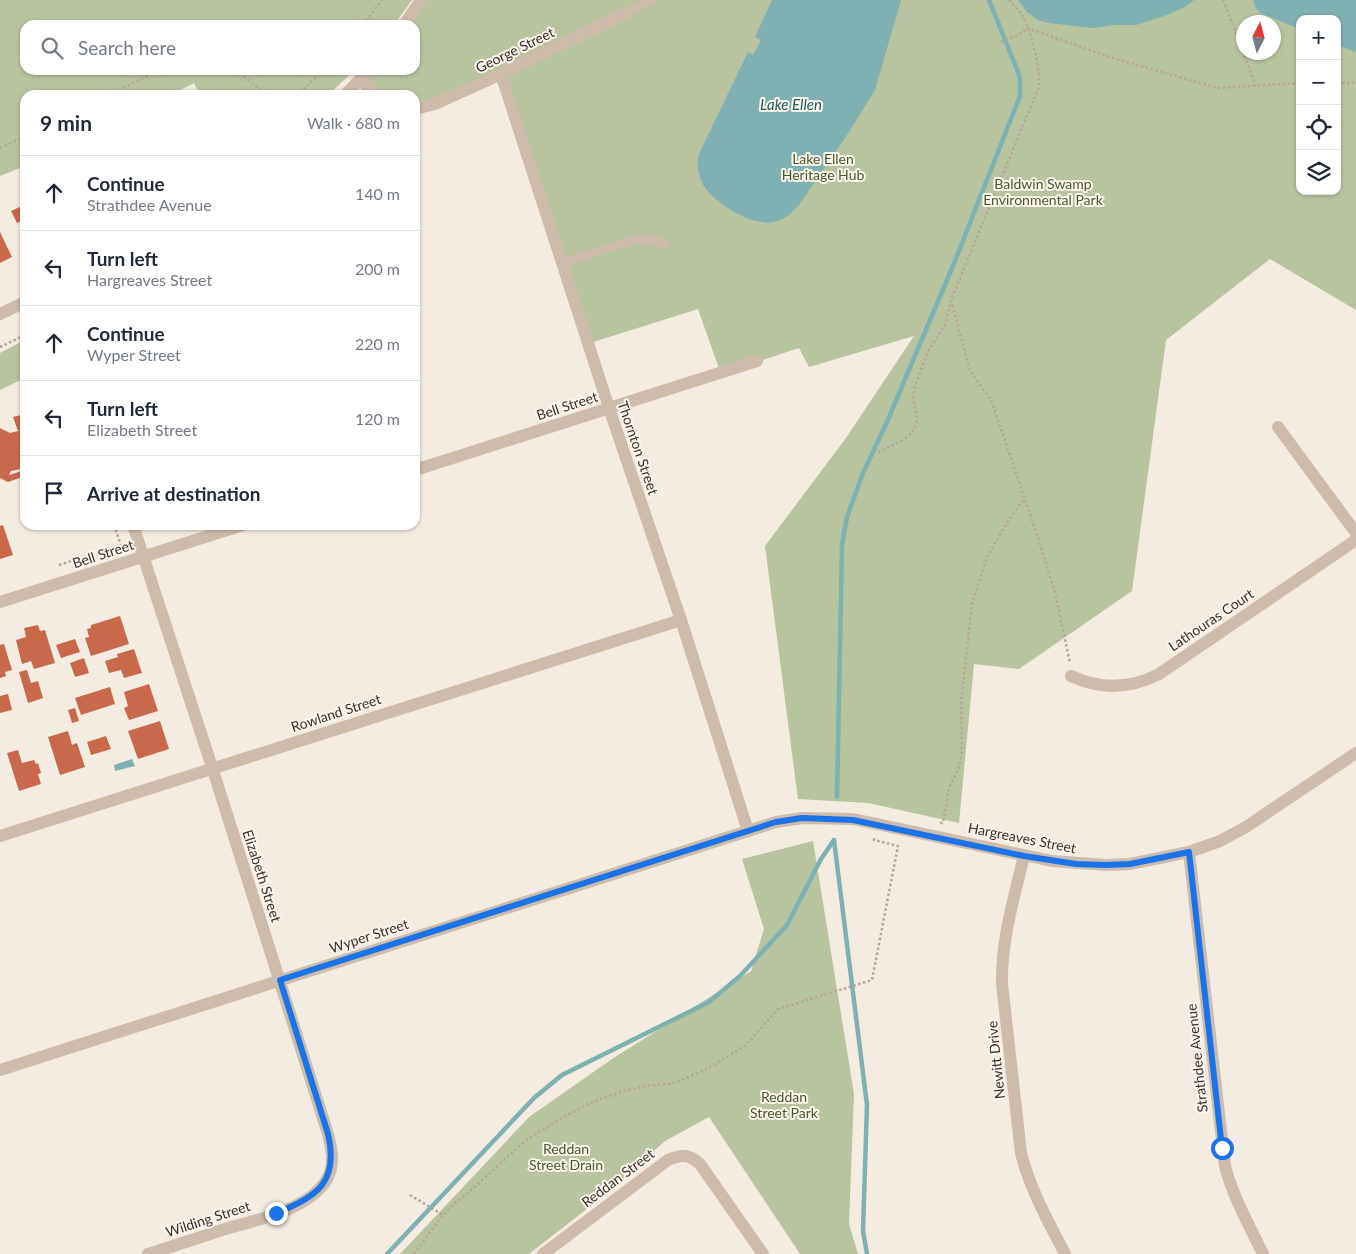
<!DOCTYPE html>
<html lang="en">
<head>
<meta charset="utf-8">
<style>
  :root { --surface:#fff; --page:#f2f2f3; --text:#1f2937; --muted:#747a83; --line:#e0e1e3 }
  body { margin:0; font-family:Lato,sans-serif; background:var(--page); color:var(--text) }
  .controls { position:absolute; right:15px; top:15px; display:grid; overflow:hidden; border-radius:10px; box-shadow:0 1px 4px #0004 }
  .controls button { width:45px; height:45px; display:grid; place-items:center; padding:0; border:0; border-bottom:1px solid var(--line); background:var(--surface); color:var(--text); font:25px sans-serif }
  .compass { position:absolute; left:1236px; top:15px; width:45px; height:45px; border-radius:50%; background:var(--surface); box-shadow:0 1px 4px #0004; rotate:6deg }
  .stop { position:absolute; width:15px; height:15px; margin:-11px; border:4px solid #1a73e8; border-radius:50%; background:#fff }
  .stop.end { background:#1a73e8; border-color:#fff; box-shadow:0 1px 5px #0008 }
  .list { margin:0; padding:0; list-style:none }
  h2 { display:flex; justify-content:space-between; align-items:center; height:65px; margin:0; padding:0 20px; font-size:21px }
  h2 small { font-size:16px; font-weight:400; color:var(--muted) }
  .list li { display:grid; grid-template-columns:32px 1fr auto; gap:15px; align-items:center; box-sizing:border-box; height:75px; padding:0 20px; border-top:1px solid var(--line) }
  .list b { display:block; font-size:19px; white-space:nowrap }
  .list p { margin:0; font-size:16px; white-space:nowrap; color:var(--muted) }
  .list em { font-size:16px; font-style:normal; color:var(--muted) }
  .icon { flex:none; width:28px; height:28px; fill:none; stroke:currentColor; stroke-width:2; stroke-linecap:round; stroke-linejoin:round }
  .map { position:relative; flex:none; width:1356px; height:1254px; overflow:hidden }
  .search { position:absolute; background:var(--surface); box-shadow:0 1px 4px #0004; left:20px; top:20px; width:400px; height:55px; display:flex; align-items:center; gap:12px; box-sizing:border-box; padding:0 18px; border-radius:15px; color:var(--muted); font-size:19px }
  .panel { position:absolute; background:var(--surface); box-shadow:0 1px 4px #0004; left:20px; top:90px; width:400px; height:440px; border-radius:15px }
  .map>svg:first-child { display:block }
</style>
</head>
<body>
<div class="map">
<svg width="1356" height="1254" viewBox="0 0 1356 1254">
  <rect width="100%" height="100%" fill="#f4ebe1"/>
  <g fill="#b8c4a0" fill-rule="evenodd">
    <path d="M0,0H412L394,25H25V70H355L328,95H200L194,83L170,95H25V166L0,176Z"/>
    <path d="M423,0H1356V310L1270,259L1166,340L1132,591L1019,669L974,664L959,823L868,803L798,799L765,546L846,438L914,336L809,367L799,348L721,374L698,309L587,344L501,76L415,110V95H375L360,82L371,70H415V25H406ZM1300,19H1337V191H1300ZM1244,22H1274V52H1244Z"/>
    <path d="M25,340V378L0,390V353Z"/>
    <path d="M813,841L854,1094L849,1224L858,1254H800L709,1117L665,1141L610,1191L529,1254H400L529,1117L612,1059L751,971L764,929L742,859Z"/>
  </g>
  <g fill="#7fb0b2">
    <path d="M772,0H901L875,90L849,132L799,205C792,213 785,219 774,222C752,227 712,202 702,183C698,174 697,165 698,156L748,52L753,55L761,40L755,37Z"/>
    <path d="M1018,0H1194L1185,7L1167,15L1136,25H1114L1093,28L1049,23L1038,20L1027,12Z"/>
    <path d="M1253,0H1356V52L1337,45V19H1300V29L1261,13L1256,9Z"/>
    <path d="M132,759L135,766L115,771L114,765Z"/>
  </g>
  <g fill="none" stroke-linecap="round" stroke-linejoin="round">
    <g stroke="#7fb0b2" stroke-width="4.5">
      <path d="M837,797L842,545L847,517L863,473L887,422L955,261L1020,96V78L1018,72L989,0"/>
      <path d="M834,840L867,1105L863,1231L867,1254"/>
      <path d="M387,1254L534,1098L562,1075L709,1002L740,976L787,925L821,859L834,840"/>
    </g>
  </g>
  <g fill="#c8694b">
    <path d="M22,206L25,209V219L17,223L11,211Z"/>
    <path d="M0,232L12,257L0,263Z"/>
    <path d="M25,414V468L11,471L9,475L25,470V476L8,482L0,478V428L10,433L18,431L13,417Z"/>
    <path d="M3,525L13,555L0,559V526Z"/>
    <path d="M120,616L129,644L91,656L85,638L89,637L87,629L91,628V625Z"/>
    <path d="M38,625L40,631L45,630L55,663L34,669L31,661L22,664L16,640L26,637L24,628Z"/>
    <path d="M75,639L80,652L61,658L56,645Z"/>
    <path d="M4,644L12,670L5,672L6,676L0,678V645Z"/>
    <path d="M134,649L142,673L124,678L121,670L109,673L105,661L118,657L117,654Z"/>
    <path d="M84,658L89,673L75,677L70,663Z"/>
    <path d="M27,670L31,683L38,681L43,698L28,703L19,672Z"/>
    <path d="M149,684L158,711L129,720L124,708L128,706L124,692Z"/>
    <path d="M110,687L115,704L81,715L75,698Z"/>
    <path d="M8,694L12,710L0,713V696Z"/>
    <path d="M75,708L79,721L72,723L68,710Z"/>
    <path d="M160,721L169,749L138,759L128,731Z"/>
    <path d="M68,731L72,745L77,743L85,767L60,775L48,737Z"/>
    <path d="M106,736L111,749L91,755L87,742Z"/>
    <path d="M18,750L22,763L34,760L36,764L38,763L41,773L38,774L41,784L19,791L7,753Z"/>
  </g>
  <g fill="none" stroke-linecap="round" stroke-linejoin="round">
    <g stroke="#b9a596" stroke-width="2.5" stroke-dasharray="2.5 2.5" stroke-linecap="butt">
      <path d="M1009,0C1013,5 1018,10 1022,15C1031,30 1041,71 1039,87L951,300L970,371L991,400L1036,532L1055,592L1070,663"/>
      <path d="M1223,0L1256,86"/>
      <path d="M363,25L382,0"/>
      <path d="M1001,42L1019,35L1027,28L1113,58L1217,88L1300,83"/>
      <path d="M236,70L258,88L268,91L291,93L303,90L323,70"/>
      <path d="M1337,83H1356"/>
      <path d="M110,95L159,70"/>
      <path d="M0,148L25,136"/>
      <path d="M0,347L25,335"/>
      <path d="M878,452L900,442L912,433L916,425L917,416L913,399L914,389L928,351L945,325L951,302"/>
      <path d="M114,525L121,545"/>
      <path d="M59,565L121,545"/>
      <path d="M940,823H943L949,788L960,765L962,751L961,702L972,603L987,557L1006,524L1024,499"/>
      <path d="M410,1195L443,1215"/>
      <path d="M414,1254L443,1215L454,1204L467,1194L526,1140L564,1117L590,1103L624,1091L646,1086L675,1083L709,1068L746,1045L778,1009L872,980L898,846L874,840L875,836"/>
    </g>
    <g stroke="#cdbbac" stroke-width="9">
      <path d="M626,13L651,0"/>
      <path d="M562,263L634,240L650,239L665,244"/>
    </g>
    <g stroke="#cdbbac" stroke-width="12">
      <path d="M404,25L421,0"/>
      <path d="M501,74L609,408L681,620L748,831"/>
      <path d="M360,80L377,95"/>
      <path d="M345,95L369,70"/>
      <path d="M415,109L435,104L501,74L626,13"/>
      <path d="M0,314L25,302"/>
      <path d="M1278,427L1356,533"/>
      <path d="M415,470L757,361"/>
      <path d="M133,525L212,767L328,1134C332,1150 335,1165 327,1179C309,1210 256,1220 225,1229C199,1238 173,1246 148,1254"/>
      <path d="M0,602L243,525"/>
      <path d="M1071,676C1101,690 1130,689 1159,674L1356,540"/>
      <path d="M0,836L681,620"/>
      <path d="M1189,852L1225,1166C1233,1197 1249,1225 1263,1254"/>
      <path d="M1024,856C1014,898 1001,941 1002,984L1021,1153C1030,1189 1048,1221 1065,1254"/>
      <path d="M0,1070L776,822L802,818L853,819L1052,861L1106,865L1130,864L1189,852L1220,841L1246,827L1356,753"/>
      <path d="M543,1254L668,1160C681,1154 689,1154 700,1164L763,1254"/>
    </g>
  </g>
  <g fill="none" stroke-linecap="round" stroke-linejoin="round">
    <path stroke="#1a73e8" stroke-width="6" d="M276,1213C318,1197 339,1181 328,1134L280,980L776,822L802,818L853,820L1024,856L1076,864L1106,865L1130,864L1189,852L1222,1148"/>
  </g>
  <g text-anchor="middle" stroke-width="4" stroke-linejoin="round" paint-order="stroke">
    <g font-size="14" fill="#3b302b" stroke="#fbf5ee">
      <text transform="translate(515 50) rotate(-26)" y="5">George Street</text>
      <text transform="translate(567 406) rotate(-18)" y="5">Bell Street</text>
      <text transform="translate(638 448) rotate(71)" y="5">Thornton Street</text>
      <text transform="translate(103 554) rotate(-18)" y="5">Bell Street</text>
      <text transform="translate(1211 620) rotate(-34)" y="5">Lathouras Court</text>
      <text transform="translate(336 713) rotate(-18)" y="5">Rowland Street</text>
      <text transform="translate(1022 838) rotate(11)" y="5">Hargreaves Street</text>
      <text transform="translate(262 876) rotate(72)" y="5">Elizabeth Street</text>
      <text transform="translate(369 936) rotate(-18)" y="5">Wyper Street</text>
      <text transform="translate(1197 1058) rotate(-96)" y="5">Strathdee Avenue</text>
      <text transform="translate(996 1060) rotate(-96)" y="5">Newitt Drive</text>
      <text transform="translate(618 1178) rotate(-37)" y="5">Reddan Street</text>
      <text transform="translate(208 1219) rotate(-18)" y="5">Wilding Street</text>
    </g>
    <g font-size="14" fill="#4a5a2e" stroke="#fbf5ee">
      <text x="823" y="164">Lake Ellen<tspan x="823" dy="16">Heritage Hub</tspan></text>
      <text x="1043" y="189">Baldwin Swamp<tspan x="1043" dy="16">Environmental Park</tspan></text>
      <text x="784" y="1102">Reddan<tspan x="784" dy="16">Street Park</tspan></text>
      <text x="566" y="1154">Reddan<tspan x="566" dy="16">Street Drain</tspan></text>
    </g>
    <g font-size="15" font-style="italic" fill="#1f5a5e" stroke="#fbf5ee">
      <text x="791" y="110">Lake Ellen</text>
    </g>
  </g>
</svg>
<div class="controls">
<button>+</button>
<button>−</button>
<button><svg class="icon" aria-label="locate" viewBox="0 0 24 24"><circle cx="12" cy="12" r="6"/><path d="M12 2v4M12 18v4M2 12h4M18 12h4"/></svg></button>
<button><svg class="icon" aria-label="layers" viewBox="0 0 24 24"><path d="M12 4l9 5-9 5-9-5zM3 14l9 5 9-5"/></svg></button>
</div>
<svg class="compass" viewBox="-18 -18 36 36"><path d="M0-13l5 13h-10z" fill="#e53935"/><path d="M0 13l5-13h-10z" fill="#747a83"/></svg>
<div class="stop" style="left:1222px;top:1148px"></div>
<div class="stop end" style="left:276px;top:1213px"></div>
<div class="search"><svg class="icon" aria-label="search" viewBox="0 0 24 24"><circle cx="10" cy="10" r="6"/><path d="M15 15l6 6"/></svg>Search here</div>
<section class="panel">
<h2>9 min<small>Walk · 680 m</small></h2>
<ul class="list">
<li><svg class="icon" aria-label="ahead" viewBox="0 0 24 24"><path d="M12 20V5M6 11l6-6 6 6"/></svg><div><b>Continue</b><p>Strathdee Avenue</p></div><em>140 m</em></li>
<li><svg class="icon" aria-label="left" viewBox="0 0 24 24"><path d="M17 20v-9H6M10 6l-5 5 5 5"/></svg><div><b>Turn left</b><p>Hargreaves Street</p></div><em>200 m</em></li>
<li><svg class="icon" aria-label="ahead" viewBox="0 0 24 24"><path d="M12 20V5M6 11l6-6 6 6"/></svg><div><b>Continue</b><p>Wyper Street</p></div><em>220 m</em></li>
<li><svg class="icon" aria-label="left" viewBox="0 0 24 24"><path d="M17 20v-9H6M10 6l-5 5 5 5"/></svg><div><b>Turn left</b><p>Elizabeth Street</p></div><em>120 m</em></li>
<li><svg class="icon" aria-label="arrive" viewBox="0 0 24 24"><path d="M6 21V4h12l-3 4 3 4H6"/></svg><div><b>Arrive at destination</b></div></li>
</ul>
</section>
</div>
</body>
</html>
